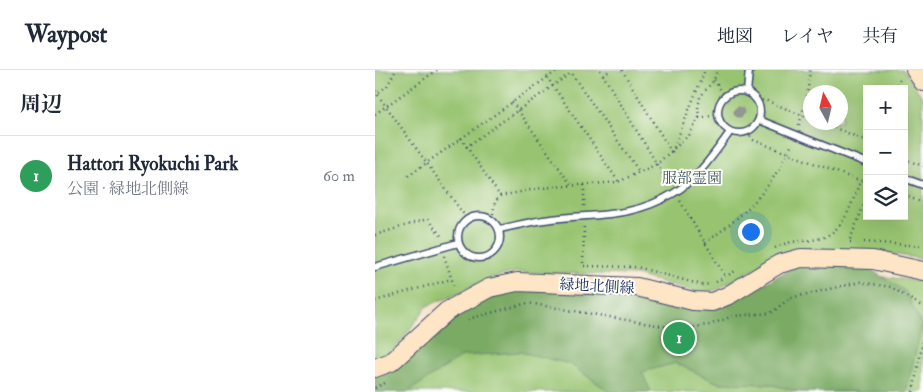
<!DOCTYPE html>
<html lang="ja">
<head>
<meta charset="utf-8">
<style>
  :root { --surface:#fff; --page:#f2f2f3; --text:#1f2937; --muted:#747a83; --line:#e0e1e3; --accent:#7c3aed }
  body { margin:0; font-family:"IM FELL Double Pica","Noto Serif JP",serif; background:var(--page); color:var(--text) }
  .controls { position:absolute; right:15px; top:15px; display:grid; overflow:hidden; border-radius:0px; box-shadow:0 5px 20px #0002 }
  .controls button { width:45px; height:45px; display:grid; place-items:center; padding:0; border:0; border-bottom:1px solid var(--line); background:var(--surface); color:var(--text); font:25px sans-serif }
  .compass { position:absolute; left:428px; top:15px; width:45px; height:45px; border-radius:50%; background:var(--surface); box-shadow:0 5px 20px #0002; rotate:352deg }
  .you { position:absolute; left:375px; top:161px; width:18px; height:18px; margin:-12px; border:4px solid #fff; border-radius:50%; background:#1a73e8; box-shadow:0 0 0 8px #1a73e833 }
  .badge { display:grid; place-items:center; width:32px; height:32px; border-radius:50%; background:var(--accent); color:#fff; font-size:16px; font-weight:700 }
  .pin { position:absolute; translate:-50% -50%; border:2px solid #fff; box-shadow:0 1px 5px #0006 }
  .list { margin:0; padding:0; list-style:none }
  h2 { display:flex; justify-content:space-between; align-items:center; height:65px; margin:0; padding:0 20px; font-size:21px }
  h2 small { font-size:16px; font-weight:400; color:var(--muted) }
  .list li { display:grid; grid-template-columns:32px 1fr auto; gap:15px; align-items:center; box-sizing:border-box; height:80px; padding:0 20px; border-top:1px solid var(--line) }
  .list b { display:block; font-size:19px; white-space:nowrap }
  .list p { margin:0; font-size:16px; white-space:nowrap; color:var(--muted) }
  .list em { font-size:16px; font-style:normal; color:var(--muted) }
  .icon { flex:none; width:28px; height:28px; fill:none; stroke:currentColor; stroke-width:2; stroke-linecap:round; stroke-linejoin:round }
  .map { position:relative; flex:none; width:548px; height:322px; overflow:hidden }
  header { display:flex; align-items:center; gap:30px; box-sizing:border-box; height:70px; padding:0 25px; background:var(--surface); border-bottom:1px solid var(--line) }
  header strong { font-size:24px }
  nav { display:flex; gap:28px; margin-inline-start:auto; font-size:18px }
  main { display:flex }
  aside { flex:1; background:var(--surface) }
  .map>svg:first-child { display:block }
</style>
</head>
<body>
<header>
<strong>Waypost</strong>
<nav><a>地図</a><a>レイヤ</a><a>共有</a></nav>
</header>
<main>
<aside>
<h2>周辺<small></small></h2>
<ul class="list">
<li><span class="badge" style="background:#2e9e5b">1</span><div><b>Hattori Ryokuchi Park</b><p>公園 · 緑地北側線</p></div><em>60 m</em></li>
</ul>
</aside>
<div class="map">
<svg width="548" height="322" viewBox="0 0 548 322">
  <rect width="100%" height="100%" fill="#fdfcf7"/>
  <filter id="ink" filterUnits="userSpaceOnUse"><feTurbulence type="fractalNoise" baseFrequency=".02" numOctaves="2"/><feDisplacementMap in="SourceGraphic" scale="10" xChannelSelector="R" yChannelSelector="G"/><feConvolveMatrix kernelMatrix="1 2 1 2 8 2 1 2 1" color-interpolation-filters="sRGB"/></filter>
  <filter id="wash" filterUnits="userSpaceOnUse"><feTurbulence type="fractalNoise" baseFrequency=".0096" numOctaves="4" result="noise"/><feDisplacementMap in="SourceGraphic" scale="20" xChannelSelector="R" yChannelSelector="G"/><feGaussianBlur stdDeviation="1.12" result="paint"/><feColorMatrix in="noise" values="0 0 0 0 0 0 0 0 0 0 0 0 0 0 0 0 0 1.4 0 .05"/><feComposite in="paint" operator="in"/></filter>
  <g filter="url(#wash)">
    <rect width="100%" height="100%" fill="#f6e1c9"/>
    <g fill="#98c471" stroke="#5a7a68" fill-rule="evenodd">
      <path d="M0,0H528L548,28V189L498,181L429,178L403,185L341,220L322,222L261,205L142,202L116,208L52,236L21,278L0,290ZM492,19H529V146H492ZM436,22H466V52H436Z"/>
      <path d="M487,204L548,212V322H0L35,288L317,247Z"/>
    </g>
    <path fill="#7aaa63" stroke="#4a6c60" d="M427,193L488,195L530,221L547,256L531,322H425L393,314L343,313L301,293L267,302L276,322H235L195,294L145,282L87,286L33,322H0V301L74,243L127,221L198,215L364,227Z"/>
  </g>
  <g filter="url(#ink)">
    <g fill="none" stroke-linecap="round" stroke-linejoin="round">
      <defs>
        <g id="lane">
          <circle cx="364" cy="42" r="21"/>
          <path d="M372,23L374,0"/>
          <path d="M384,50L492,93"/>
          <path d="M529,108L548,115"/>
          <circle cx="104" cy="167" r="21"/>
          <path d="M124,159C139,156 154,152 169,150C218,143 254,150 299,123C322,109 339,84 355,62"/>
          <path d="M0,197L83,173"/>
        </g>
        <g id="secondary">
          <path d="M540,0L548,12"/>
          <path d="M0,298L16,292L72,241L114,218L142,212L262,217L318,231L337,232L354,225L404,194L426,188L498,190L548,201"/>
        </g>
      </defs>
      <use href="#lane" stroke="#3c4a6e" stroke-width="9"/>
      <use href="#secondary" stroke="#3c4a6e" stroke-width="20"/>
      <g stroke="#3c4a6e" stroke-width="2.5" stroke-dasharray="1 4" stroke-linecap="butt">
        <path d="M225,0L294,114"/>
        <path d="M247,0L297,83"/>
        <path d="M228,5L236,0"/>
        <path d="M172,7L243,111"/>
        <path d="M339,10L350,26"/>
        <path d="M520,19L525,9"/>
        <path d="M0,21L92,149"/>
        <path d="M0,25L12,16L21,0"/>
        <path d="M382,31L390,30L436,49"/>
        <path d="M137,32L197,116"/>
        <path d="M529,32L531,26"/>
        <path d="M0,44L62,0"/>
        <path d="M324,48L342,45"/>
        <path d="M445,52L492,71"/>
        <path d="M424,55L432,27L435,0"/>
        <path d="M372,62L378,70L485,111L492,110"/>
        <path d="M86,68L125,126"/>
        <path d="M91,77L196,3L265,103"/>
        <path d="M297,82L330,0"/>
        <path d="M529,89L548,96"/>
        <path d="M33,106L183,0"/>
        <path d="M209,115V136"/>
        <path d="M529,125L548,133"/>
        <path d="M305,131L350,206"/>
        <path d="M117,149L120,132L125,126L166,118L243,112L282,94L314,65L324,48L323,38L325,27L339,10L342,0"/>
        <path d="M209,157L208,196L262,197L327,215L336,214"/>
        <path d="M0,165L52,149L68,168"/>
        <path d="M476,172H474L492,127"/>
        <path d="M489,172L548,176"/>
        <path d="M330,173C373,142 394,122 417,74"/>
        <path d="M400,178C419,168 430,173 446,168C470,161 477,132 485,111"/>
        <path d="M69,186L79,216"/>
        <path d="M341,212L362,200"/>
        <path d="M0,231L76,209"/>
        <path d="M93,249L153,233L304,259L334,255L358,246L396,243L415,228L485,212L516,217L548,237"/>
        <path d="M0,318L12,312"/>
        <path d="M538,322L548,271"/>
      </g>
      <use href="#lane" stroke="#fff" stroke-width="6"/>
      <use href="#secondary" stroke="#fde5c5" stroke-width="18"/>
    </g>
    <circle fill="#929891" cx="364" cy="42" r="5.5"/>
  </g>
  <g text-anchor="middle" stroke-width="4" stroke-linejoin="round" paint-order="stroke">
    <g font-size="15" fill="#405c64" stroke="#fdfcf7">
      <text x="317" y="113">服部霊園</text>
    </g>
    <g font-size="15" fill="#1b2f5e" stroke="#fdfcf7">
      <text transform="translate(222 216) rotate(3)" y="5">緑地北側線</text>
    </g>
  </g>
</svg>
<div class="controls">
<button>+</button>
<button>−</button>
<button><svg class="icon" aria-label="layers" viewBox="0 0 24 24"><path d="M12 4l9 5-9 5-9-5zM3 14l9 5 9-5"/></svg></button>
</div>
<svg class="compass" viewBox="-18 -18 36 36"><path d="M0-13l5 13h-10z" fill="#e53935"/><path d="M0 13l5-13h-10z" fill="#747a83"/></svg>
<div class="you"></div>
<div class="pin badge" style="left:304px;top:268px;background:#2e9e5b">1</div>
</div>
</main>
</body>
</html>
